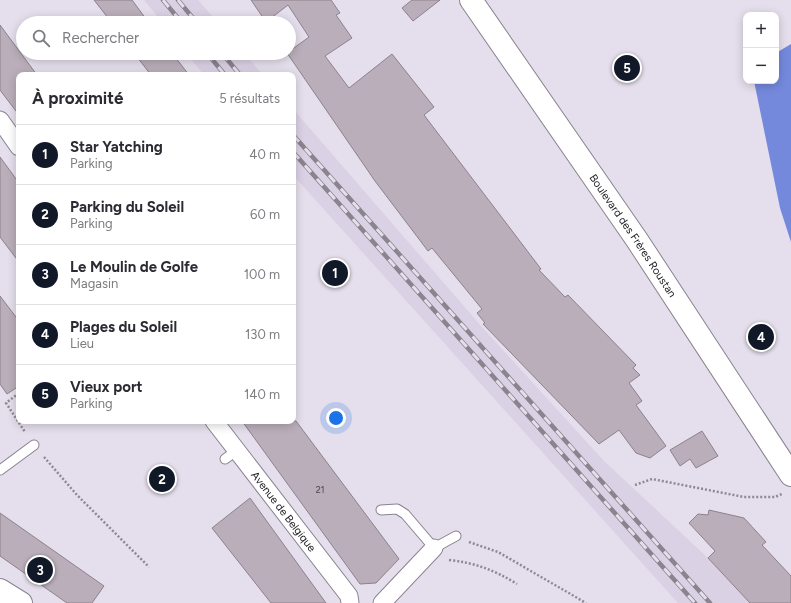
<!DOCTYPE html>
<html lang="fr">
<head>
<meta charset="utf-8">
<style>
  :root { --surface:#fff; --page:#f7f7f7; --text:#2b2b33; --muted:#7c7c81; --line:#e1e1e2; --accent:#111827 }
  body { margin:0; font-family:Figtree,sans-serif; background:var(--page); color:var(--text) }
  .controls { position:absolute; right:12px; top:12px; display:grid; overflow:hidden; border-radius:8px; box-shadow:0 2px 10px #0003 }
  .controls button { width:36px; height:36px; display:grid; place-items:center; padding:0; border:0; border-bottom:1px solid var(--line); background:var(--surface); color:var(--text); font:20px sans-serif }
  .you { position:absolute; left:336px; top:418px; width:14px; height:14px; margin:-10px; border:3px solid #fff; border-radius:50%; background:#1a73e8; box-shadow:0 0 0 6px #1a73e833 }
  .badge { display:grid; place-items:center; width:26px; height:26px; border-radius:50%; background:var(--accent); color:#fff; font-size:13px; font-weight:700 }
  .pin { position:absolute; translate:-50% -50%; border:2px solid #fff; box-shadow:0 1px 4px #0006 }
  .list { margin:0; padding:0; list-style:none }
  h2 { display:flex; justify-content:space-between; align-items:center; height:52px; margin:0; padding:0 16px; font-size:17px }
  h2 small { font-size:13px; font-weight:400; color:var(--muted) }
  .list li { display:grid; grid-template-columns:26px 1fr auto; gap:12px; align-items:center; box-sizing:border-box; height:60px; padding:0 16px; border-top:1px solid var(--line) }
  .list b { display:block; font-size:15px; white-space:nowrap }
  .list p { margin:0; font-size:13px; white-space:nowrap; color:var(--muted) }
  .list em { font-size:13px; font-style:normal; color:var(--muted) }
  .icon { flex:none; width:22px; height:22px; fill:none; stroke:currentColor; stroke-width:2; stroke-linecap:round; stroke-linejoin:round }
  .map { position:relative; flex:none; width:791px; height:603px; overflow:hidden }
  .search { position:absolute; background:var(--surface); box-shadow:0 2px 10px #0003; left:16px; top:16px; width:280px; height:44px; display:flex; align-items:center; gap:10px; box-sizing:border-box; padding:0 14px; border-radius:22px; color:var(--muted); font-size:15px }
  .panel { position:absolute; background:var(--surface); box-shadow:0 2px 10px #0003; left:16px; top:72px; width:280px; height:352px; border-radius:8px }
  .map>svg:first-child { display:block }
</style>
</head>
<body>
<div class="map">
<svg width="791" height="603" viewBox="0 0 791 603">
  <rect width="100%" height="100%" fill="#e5deec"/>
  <g fill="#dbd1e5">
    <path d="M144,0H198L218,23H163Z"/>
    <path d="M186,53H244L263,75H204Z"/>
    <path d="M293,109L482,327L604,461L708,558L750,603H678L293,175Z"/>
  </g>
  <path fill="#7489dc" d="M791,44V242L780,208L754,81H776V53Z"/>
  <g fill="#b9aeb9" stroke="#8d828c">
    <path d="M94,0H132L149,23H112Z"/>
    <path d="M251,0H331L340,13L336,15L352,38L325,56L349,88L392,54L434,107L424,115L541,269L539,270L565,297L568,295L636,365L633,368L640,375L629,383L642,401L636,405L666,446L650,458L636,453L619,430L599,444L483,324L485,323L477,313L482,309L432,248L428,251L375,181L287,53L309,37L288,5L266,22Z"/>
    <path d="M412,0H440L413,21L402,8Z"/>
    <path d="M0,25L37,75H19V115L0,90Z"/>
    <path d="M134,53H172L189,75H151Z"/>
    <path d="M0,157L19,183V262L0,237Z"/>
    <path d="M0,296L19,321V386L7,394L0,384Z"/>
    <path d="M242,421H296L399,559L376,583L360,584Z"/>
    <path d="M702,431L718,456L696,468L690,459L680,466L670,450Z"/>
    <path d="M250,498L326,603H271L212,528Z"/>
    <path d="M709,510L744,518L766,542L762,545L791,576V603H750L708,558L715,551L689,523L698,514L708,515Z"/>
    <path d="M0,513L104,586L92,603H67L0,556Z"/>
  </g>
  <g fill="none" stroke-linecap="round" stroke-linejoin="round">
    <defs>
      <g id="service">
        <path d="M225,459L236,451"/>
        <path d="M0,470L34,445"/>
        <path d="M381,510L397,509L405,514L434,548L456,536"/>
      </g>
      <g id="minor">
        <path d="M0,120L19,147"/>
        <path id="s1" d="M214,421L349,596L350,603"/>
        <path d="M382,603L434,548"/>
      </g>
      <g id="secondary">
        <path id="s2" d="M471,0L637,240L791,475"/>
      </g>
      <path id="primary" d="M0,590L21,603"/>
    </defs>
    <use href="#service" stroke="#89838f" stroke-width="11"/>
    <use href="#minor" stroke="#89838f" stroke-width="19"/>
    <use href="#secondary" stroke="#89838f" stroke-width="24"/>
    <use href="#primary" stroke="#89838f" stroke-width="24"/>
    <g stroke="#8e8892" stroke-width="2.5" stroke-dasharray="2 2" stroke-linecap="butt">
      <path d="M19,393L6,403L25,432"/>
      <path d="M44,457L77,495L149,567"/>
      <path d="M635,485L652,479L744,497H775L782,494"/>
      <path d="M469,542L498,552L586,603"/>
      <path d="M449,560C476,563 494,570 517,584"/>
    </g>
    <use href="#service" stroke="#fff" stroke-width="9"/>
    <use href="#minor" stroke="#fff" stroke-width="17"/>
    <use href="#secondary" stroke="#fff" stroke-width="22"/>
    <use href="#primary" stroke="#fff" stroke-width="22"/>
    <defs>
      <g id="rail">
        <path d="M163,0L182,23"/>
        <path d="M178,0L197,23"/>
        <path d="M207,53L225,75"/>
        <path d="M222,53L240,75"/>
        <path d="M293,135L710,603"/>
        <path d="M293,152L695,603"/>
      </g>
    </defs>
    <use href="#rail" stroke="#89848e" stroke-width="4.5"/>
    <use href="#rail" stroke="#e5deec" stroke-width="3" stroke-dasharray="9" stroke-linecap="butt"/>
  </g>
  <g text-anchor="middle" stroke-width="3" stroke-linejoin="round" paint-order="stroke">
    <g font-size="9" fill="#48444a">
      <text x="320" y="493">21</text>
    </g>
    <g font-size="11" fill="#232025" stroke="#e5deec">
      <text dy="4" stroke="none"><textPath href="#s2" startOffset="286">Boulevard des Frères Roustan</textPath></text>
      <text dy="4" stroke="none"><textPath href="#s1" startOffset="114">Avenue de Belgique</textPath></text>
    </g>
  </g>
</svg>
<div class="controls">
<button>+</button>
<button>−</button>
</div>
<div class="you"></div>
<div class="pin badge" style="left:335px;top:273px">1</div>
<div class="pin badge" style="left:162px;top:479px">2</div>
<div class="pin badge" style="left:40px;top:570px">3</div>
<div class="pin badge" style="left:761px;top:337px">4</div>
<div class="pin badge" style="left:627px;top:68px">5</div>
<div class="search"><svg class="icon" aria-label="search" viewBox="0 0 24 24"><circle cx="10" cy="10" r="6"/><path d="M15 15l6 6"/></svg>Rechercher</div>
<section class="panel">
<h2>À proximité<small>5 résultats</small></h2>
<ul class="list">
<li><span class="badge">1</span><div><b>Star Yatching</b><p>Parking</p></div><em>40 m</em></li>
<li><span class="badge">2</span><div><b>Parking du Soleil</b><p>Parking</p></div><em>60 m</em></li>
<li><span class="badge">3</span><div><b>Le Moulin de Golfe</b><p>Magasin</p></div><em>100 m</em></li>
<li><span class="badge">4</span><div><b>Plages du Soleil</b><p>Lieu</p></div><em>130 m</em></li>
<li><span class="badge">5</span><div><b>Vieux port</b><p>Parking</p></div><em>140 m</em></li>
</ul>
</section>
</div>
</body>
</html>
